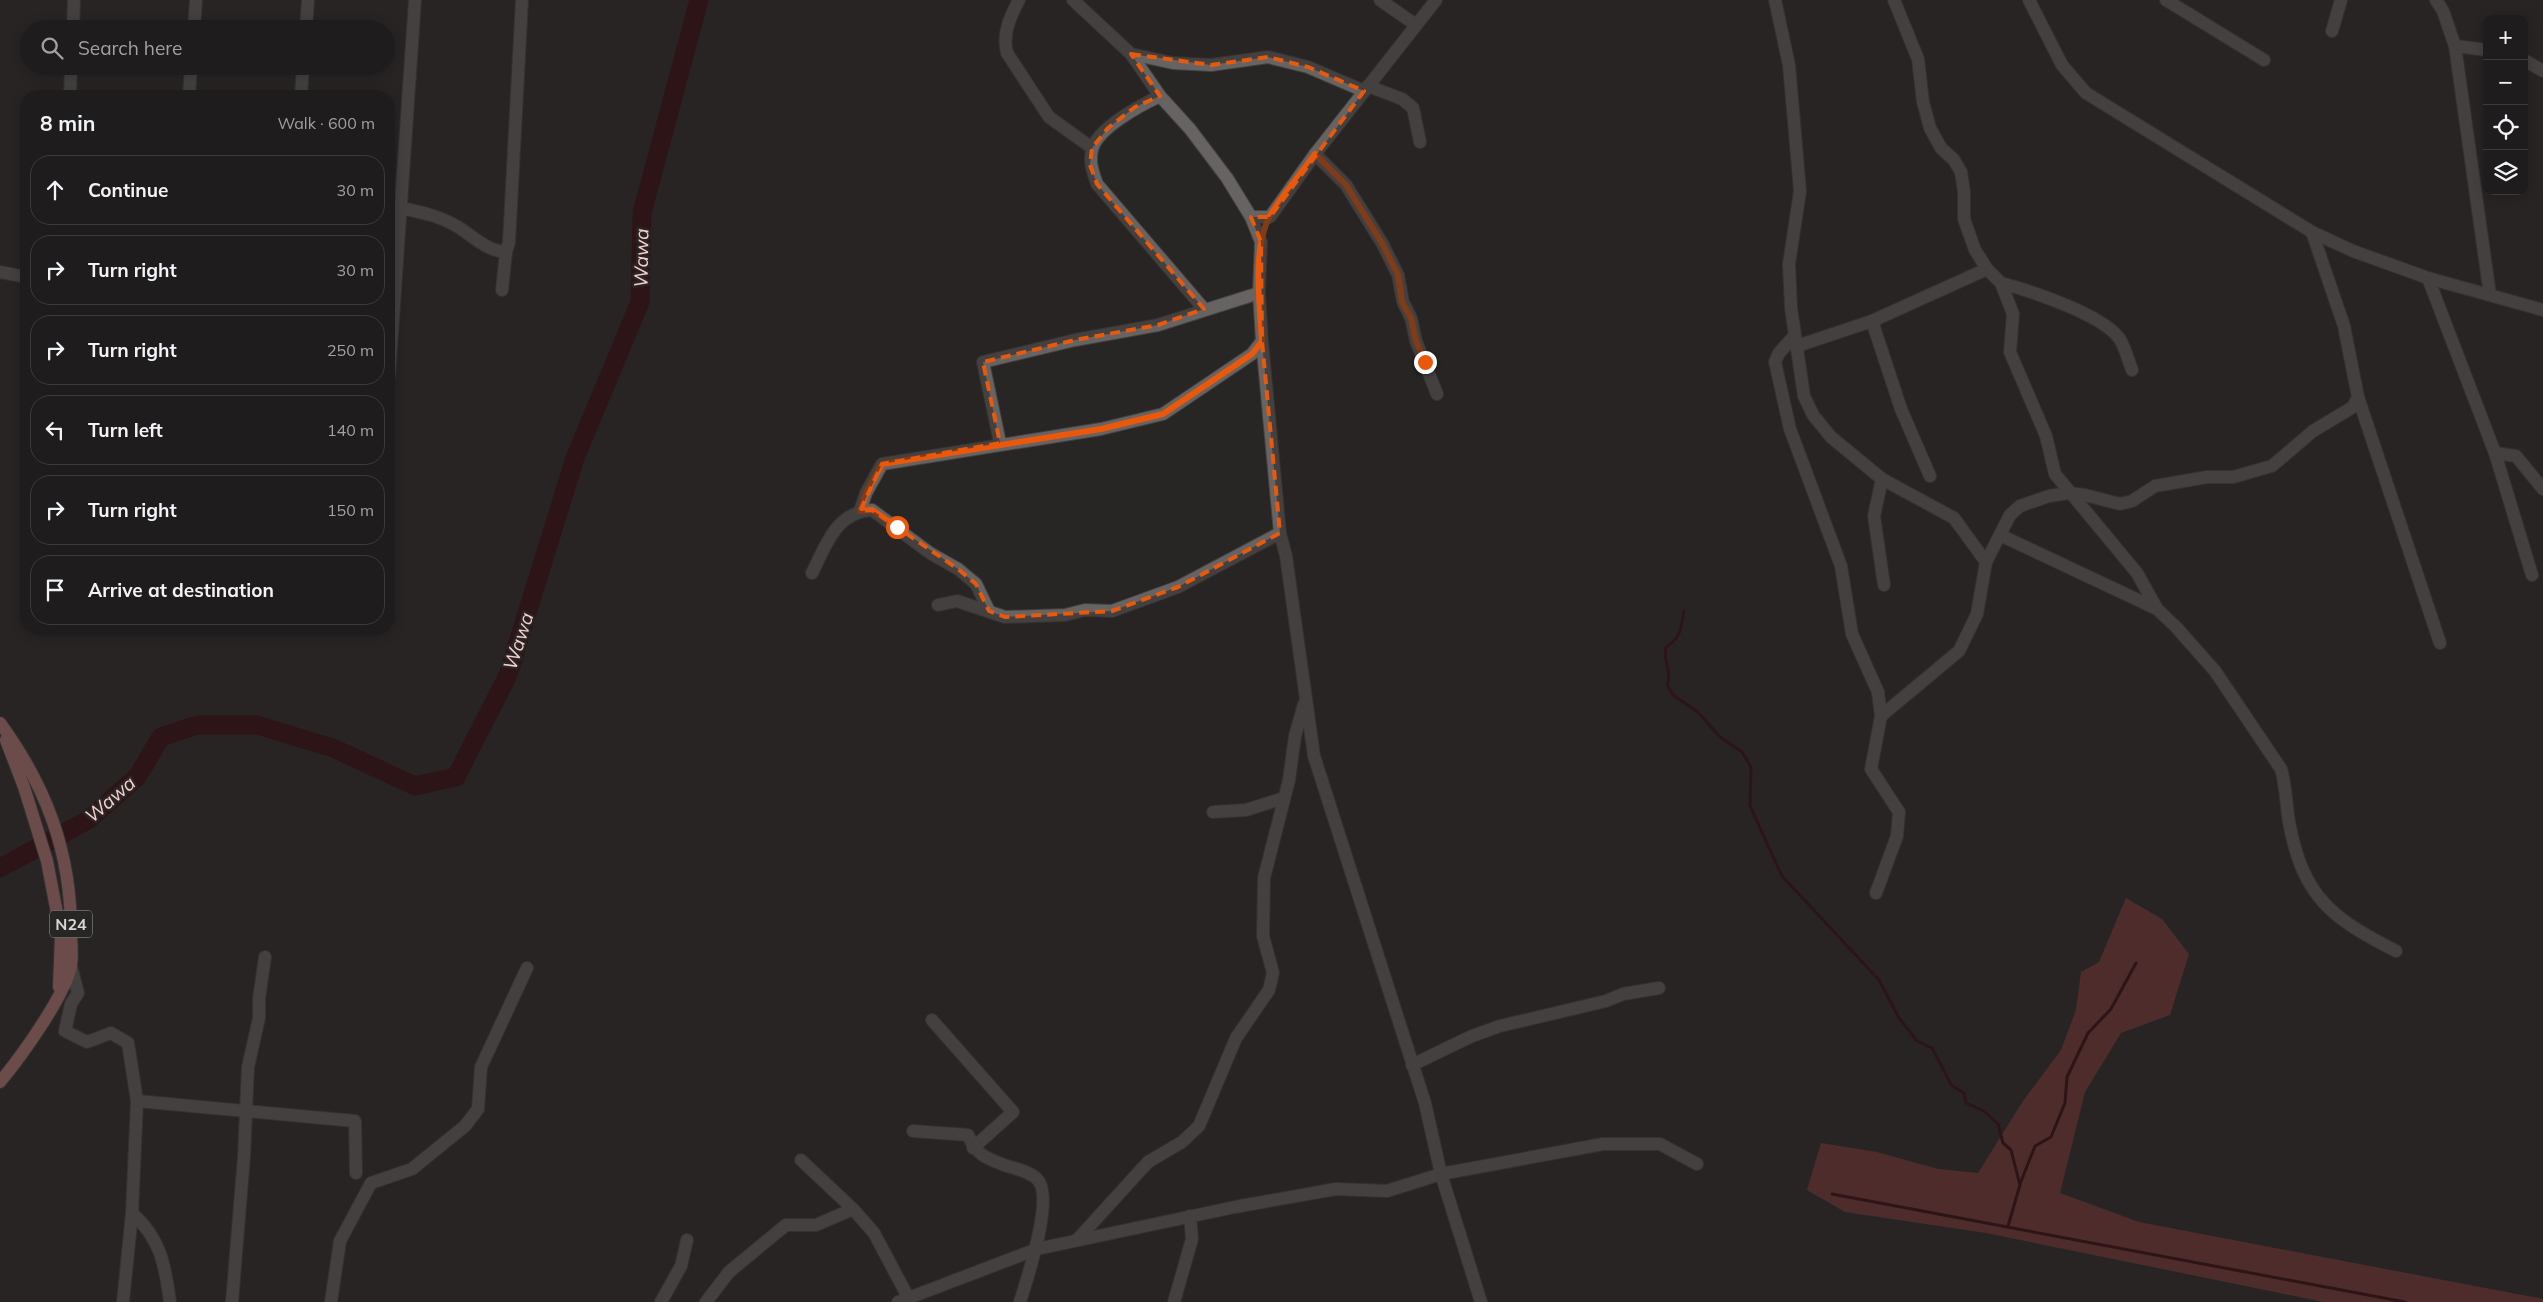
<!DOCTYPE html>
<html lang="en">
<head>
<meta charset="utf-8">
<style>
  :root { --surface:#1e1c1c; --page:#2b2929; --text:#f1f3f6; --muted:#a1a1a3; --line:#3c3a3b }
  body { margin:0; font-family:Mulish,sans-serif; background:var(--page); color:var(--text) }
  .controls { position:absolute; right:15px; top:15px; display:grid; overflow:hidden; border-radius:10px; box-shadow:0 2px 12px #0003 }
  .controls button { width:45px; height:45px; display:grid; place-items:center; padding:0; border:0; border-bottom:1px solid var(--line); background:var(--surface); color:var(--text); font:25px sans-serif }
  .stop { position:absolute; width:15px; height:15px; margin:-11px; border:4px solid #ea580c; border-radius:50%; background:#fff }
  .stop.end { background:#ea580c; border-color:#fff; box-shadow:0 1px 5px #0008 }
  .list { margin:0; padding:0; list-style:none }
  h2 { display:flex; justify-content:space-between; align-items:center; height:65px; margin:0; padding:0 20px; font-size:21px }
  h2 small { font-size:16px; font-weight:400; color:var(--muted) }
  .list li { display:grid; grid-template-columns:32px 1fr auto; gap:15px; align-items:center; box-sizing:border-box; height:70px; margin:0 10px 10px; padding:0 10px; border:1px solid var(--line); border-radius:20px }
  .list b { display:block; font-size:19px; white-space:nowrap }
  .list em { font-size:16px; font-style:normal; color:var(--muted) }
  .icon { flex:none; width:28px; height:28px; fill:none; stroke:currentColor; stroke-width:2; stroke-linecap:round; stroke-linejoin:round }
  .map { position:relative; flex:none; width:2543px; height:1302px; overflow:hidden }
  .search { position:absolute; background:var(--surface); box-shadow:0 2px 12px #0003; left:20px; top:20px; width:375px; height:55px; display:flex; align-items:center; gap:12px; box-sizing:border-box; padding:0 18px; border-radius:28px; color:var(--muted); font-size:19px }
  .panel { position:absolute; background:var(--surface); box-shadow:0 2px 12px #0003; left:20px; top:90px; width:375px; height:545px; border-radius:20px }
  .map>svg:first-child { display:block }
</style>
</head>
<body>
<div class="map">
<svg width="2543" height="1302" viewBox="0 0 2543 1302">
  <rect width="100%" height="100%" fill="#282525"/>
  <path fill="#7c3634" d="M2126,898L2162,919L2189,954L2170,1015L2121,1033L2085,1092L2060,1193L2139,1222L2543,1299V1302H2324L1986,1233L1845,1212L1807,1190L1821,1143L1877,1152L1938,1169L1978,1173L2023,1101L2061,1050L2076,1010L2081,972L2099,962Z"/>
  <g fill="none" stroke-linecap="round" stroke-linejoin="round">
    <g stroke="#330205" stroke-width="3">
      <path d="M1684,611C1681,628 1681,638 1666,647C1662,661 1673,672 1667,685L1673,695L1698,712L1720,737L1742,752L1751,767L1750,806L1782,876L1879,980L1899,1018L1917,1041L1932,1048L1952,1086L1964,1093L1966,1103L1984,1111L1998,1124L2003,1143L2011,1150L2020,1185L2008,1226"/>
      <path d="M2020,1184L2035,1146L2051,1137L2065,1103L2067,1077L2088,1033L2111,1009L2136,963"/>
      <path d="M1832,1194L2405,1302"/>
    </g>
    <path stroke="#330205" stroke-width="19" d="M0,868L88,820L137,777L161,737L197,725H257L333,748L415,786L456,777L508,675L575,458L640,302L642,213L699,0"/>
    <defs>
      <g id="minor">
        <path d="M1019,0C1010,17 1002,34 1007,53L1049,117L1092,148"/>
        <path d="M1073,0L1131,54L1160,96L1190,129L1227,178L1251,217L1261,242L1259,293L1262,341L1280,533L1286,556L1314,756L1425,1103L1441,1174L1481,1302"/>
        <path d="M1380,0L1416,25"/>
        <path d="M1775,0L1789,65L1800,191L1789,264L1791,308L1804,396L1813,415L1831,437L1882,479L1954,518L1986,562"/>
        <path d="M1894,0L1918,59L1923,102L1930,128L1941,148L1954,160L1961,172L1964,192V219L1975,250L1987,269L2001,283L2013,314L2010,352L2046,436L2055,474L2137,573L2157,609L2176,627L2215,671L2281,769C2286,786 2286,804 2289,822C2303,897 2331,918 2396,951"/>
        <path d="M2029,0L2062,65L2086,93L2312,232L2353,251L2428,278L2543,310"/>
        <path d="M2166,0L2264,60"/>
        <path d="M2436,0L2443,11L2455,46L2490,295"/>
        <path d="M73,29L74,0"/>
        <path d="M194,29L196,0"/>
        <path d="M306,29L308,0"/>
        <path d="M2332,31L2341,0"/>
        <path d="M2455,46L2487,50"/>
        <path d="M1131,54L1173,63L1211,65L1268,57L1308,67L1364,91"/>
        <path d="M2524,60L2543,71"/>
        <path d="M1368,86L1402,99L1413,108L1420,142"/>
        <path d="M70,96L71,66"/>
        <path d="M189,96L191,66"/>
        <path d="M301,96L303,66"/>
        <path d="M1160,96C1141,105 1097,128 1092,150C1089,163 1093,172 1097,184L1204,309"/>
        <path d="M1315,154L1346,185L1382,243L1398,275L1403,302L1411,318L1416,341L1437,394"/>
        <path d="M400,208C421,212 440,216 458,227C474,237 487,251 506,252"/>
        <path d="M1251,217H1270L1315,154L1436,0"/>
        <path d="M0,272L26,277"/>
        <path d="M2428,278L2495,453L2532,575"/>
        <path d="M2001,283C2031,291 2101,314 2119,338C2125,346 2128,360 2132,370"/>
        <path d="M502,290L506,252L509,242L522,0"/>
        <path d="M1872,321L1901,409L1930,476"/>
        <path d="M1795,335L1779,353L1775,362L1790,429L1841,566L1852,634L1878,692L1881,716L1871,769L1899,812L1897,836L1876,893"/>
        <path d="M1797,346L1872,321L1987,269"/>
        <path d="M389,377L415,0"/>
        <path d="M2358,397L2440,643"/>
        <path d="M1000,443L983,362L1075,340L1158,325L1259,293"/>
        <path d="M2495,453L2516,456L2543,489"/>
        <path d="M1882,479L1874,516L1884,585"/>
        <path d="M860,511L866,493L882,464L1101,429L1163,414L1252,354L1262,341"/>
        <path d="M2000,535L2157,609"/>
        <path d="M812,573C826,545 836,512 872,510L930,553L958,569L976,584L989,611"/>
        <path d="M938,605L957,601L1005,617L1065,615L1085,610L1112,611L1178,587L1280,533"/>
        <path d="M1881,716L1959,651L1977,614L1986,562L2010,515L2020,506L2049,496L2069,493L2085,495L2120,504L2132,501L2155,486L2207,477H2233L2272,466L2313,431L2353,407L2358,397L2344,326L2312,232"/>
        <path d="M1213,812L1246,810L1284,798"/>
        <path d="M71,966L78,993L71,1004L65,1031L87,1042L111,1033L128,1043L137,1101L132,1213L123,1302"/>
        <path d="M932,1020L1013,1112L973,1148"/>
        <path d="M1412,1065L1472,1036L1500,1026L1606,1001L1623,994L1659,988"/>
        <path d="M137,1101L355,1121L356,1173"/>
        <path d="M913,1131L968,1135C977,1156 986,1158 1007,1166C1017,1169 1031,1172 1038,1180C1054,1199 1027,1279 1020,1302"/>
        <path d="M801,1160L853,1209L874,1233L908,1297"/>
        <path d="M132,1213C161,1239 165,1265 170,1302"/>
        <path d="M1077,1240L1148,1162L1182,1142L1199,1126L1236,1038L1269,990L1273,973L1263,936L1264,878L1289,780L1295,736L1304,704"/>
        <path d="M232,1302L244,1156L248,1067L259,1018V999L265,957"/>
        <path d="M331,1302L340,1241L371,1183L412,1169L465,1126L478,1109L481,1067L527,968"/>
        <path d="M661,1302L681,1266L687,1240"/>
        <path d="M706,1302L729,1272L786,1225H816L853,1209"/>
        <path d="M898,1302L1037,1249L1235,1207L1336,1189L1387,1191L1441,1174L1603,1144H1660L1697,1164"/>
        <path d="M1174,1302L1192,1239L1190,1216"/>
      </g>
      <g id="major">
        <path d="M0,723C46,786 71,852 71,931C71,942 73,955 71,966C65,996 20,1058 0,1082"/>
        <path d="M6,740L24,787L47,861L61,934L59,987"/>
      </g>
    </defs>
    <use href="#minor" stroke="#444141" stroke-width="14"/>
    <use href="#major" stroke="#444141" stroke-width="14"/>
    <use href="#minor" stroke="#666362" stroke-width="12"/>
    <use href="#major" stroke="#bc7d79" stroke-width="12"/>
  </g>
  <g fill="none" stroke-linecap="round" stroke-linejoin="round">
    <path stroke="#ea580c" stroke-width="6" d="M897,527L872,510L860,511L866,493L882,464L1101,429L1163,414L1252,354L1262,341C1260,305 1252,248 1270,216C1282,195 1300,175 1315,154L1346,185L1382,243L1398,275L1402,302L1411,318L1416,341L1425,362"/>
  </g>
  <path d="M0 0H2543V1302H0ZM1131,54L1211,65L1268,57L1308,67L1364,91L1270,217H1251L1261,242L1262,341L1280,533L1178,587L1112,611L1005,617L989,611L976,584L958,569L872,510L860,511L882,464L1000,443L983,362L1075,340L1158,325L1204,309L1097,184L1090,165L1092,148L1108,128L1135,107L1160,96Z" fill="#282525" fill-opacity=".55" fill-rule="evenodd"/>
  <path fill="none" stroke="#e8590c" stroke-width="4" stroke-dasharray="10 6" stroke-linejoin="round" d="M1131,54L1211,65L1268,57L1308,67L1364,91L1270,217H1251L1261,242L1262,341L1280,533L1178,587L1112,611L1005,617L989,611L976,584L958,569L872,510L860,511L882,464L1000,443L983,362L1075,340L1158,325L1204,309L1097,184L1090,165L1092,148L1108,128L1135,107L1160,96Z"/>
  <g text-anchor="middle" stroke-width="5" stroke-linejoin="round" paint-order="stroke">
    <rect fill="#282525" stroke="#a2a0a0" stroke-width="1" x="50" y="910.5" width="42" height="27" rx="4"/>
    <g font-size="16" font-weight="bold" fill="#d6d4d4">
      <text x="71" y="930">N24</text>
    </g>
    <g font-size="19" font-style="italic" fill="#fccfcb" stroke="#282525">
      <text transform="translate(641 258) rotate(-89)" y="7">Wawa</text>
      <text transform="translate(518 641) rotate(-72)" y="7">Wawa</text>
      <text transform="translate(110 799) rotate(-41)" y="7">Wawa</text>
    </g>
  </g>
</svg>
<div class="controls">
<button>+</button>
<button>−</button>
<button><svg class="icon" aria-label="locate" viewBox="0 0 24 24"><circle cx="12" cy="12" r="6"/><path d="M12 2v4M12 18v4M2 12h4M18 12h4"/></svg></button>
<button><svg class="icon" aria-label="layers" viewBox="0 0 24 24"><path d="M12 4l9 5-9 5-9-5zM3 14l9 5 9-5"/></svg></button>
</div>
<div class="stop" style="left:897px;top:527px"></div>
<div class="stop end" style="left:1425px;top:362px"></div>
<div class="search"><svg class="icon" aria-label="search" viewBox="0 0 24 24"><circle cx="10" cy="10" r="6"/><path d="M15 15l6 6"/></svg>Search here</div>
<section class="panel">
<h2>8 min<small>Walk · 600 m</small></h2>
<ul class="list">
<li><svg class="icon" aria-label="ahead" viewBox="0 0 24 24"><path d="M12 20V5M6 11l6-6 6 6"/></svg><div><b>Continue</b></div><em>30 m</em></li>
<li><svg class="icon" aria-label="right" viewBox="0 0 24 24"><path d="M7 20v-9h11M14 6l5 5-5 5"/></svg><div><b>Turn right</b></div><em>30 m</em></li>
<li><svg class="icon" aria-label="right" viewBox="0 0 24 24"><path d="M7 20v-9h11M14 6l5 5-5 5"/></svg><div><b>Turn right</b></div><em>250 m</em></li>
<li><svg class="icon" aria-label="left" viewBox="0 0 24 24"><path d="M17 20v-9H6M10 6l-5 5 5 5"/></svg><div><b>Turn left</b></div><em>140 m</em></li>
<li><svg class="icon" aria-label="right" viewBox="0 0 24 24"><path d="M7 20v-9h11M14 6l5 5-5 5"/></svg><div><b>Turn right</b></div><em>150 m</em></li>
<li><svg class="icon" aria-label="arrive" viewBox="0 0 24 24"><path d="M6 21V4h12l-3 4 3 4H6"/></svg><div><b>Arrive at destination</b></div></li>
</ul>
</section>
</div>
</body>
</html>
